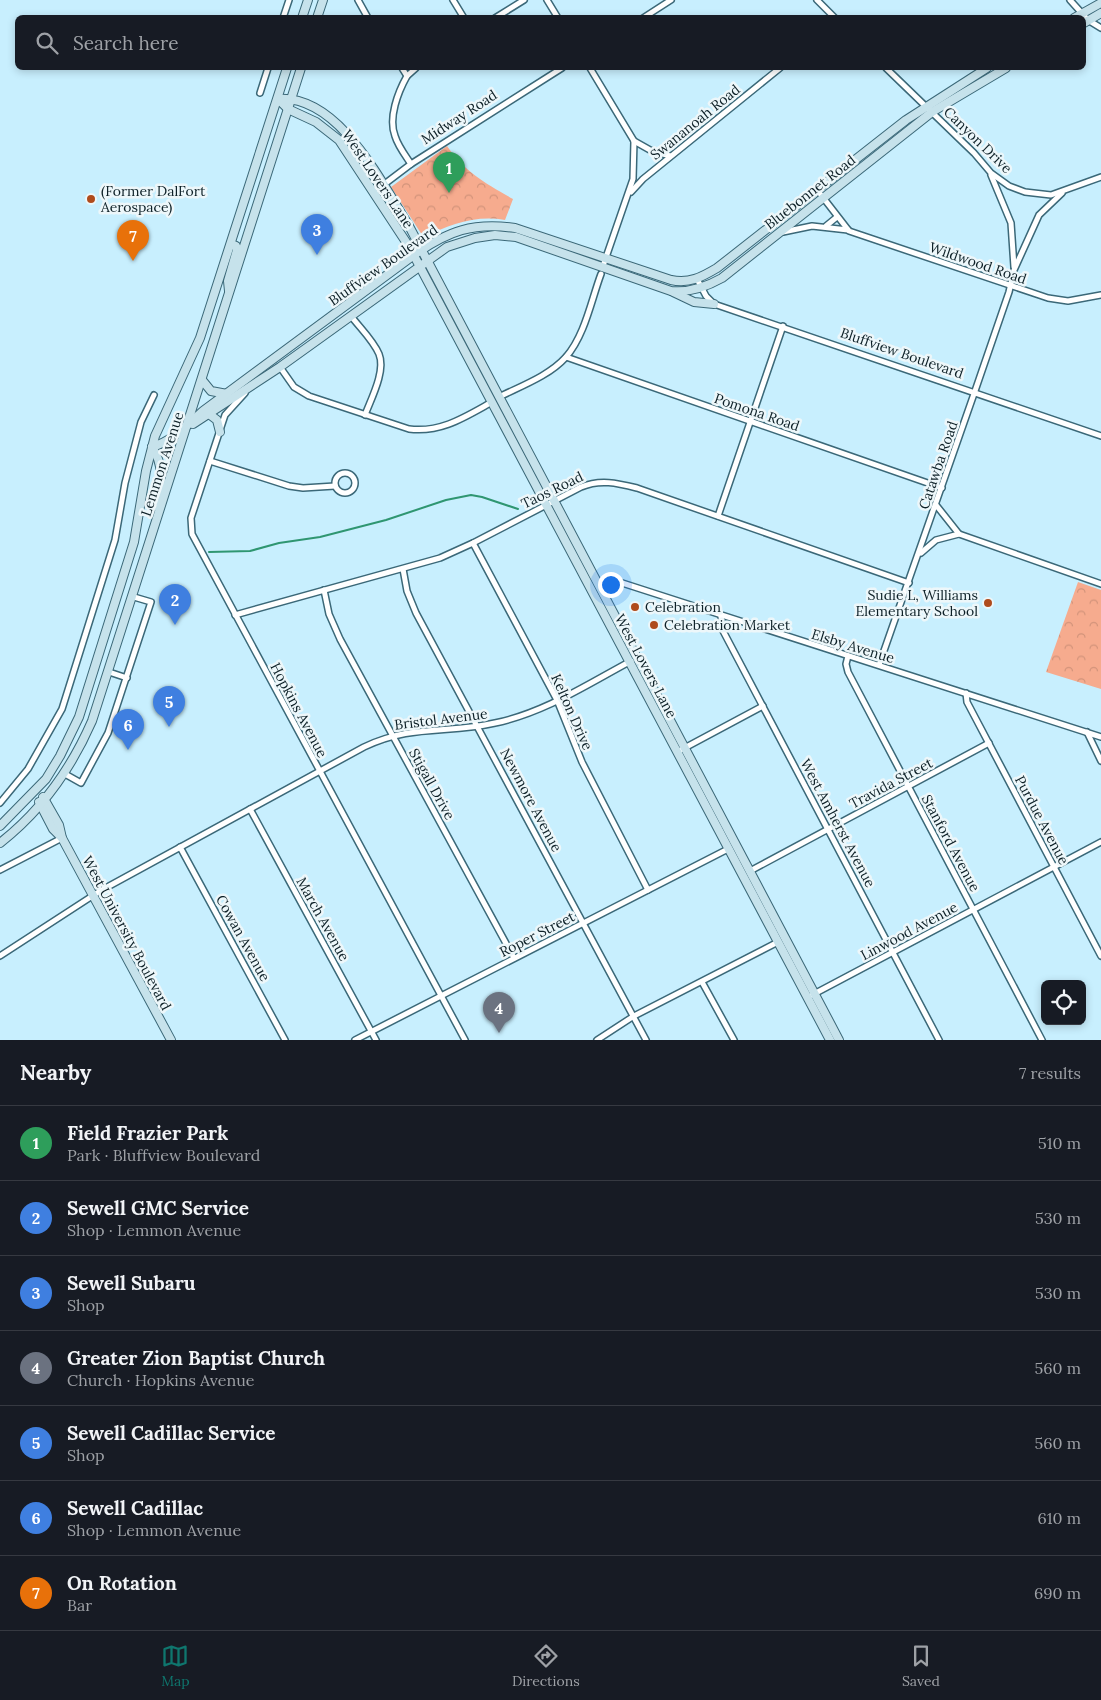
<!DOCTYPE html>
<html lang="en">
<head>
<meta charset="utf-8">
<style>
  :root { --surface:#171b24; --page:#242831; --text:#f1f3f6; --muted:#9ea1a6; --line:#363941; --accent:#0f766e }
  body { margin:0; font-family:Lora,serif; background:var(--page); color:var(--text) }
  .controls { position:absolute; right:15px; bottom:15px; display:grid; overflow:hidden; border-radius:8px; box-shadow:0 2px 8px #0003 }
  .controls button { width:45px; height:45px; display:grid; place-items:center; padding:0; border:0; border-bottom:1px solid var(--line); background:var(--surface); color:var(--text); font:25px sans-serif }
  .you { position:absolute; left:610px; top:584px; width:18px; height:18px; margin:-12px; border:4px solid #fff; border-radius:50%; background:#1a73e8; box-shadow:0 0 0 8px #1a73e833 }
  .badge { display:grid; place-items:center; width:32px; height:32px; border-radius:50%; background:var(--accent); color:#fff; font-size:16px; font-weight:700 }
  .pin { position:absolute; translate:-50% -41px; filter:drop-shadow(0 1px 2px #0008) }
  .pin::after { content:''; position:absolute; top:26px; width:18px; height:15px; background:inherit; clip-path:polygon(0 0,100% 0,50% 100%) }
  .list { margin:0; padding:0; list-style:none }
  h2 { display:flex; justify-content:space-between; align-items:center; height:65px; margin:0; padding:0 20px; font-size:21px }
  h2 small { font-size:16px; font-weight:400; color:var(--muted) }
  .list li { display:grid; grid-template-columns:32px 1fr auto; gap:15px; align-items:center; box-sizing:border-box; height:75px; padding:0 20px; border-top:1px solid var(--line) }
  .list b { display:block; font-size:19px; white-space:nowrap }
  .list p { margin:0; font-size:16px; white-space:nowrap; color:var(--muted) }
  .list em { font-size:16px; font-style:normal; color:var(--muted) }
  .icon { flex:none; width:28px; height:28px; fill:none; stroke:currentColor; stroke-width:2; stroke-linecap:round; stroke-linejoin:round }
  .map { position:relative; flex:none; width:1101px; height:1040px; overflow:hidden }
  .search { position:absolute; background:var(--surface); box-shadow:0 2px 8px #0003; left:15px; right:15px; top:15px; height:55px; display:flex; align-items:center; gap:12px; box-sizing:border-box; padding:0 18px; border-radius:8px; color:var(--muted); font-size:19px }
  .sheet { height:590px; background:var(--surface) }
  nav { display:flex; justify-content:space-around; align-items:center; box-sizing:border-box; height:70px; border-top:1px solid var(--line); background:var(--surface); font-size:14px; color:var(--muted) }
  nav a { display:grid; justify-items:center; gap:2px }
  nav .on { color:var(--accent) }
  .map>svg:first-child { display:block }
</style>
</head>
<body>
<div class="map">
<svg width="1101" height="1040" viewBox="0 0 1101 1040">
  <defs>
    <pattern id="forest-crowns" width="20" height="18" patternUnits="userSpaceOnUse" patternTransform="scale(1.25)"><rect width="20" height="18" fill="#f6ab8e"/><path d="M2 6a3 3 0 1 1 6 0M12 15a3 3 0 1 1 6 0" fill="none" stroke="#d2937a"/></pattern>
  </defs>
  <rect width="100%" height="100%" fill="#c8effe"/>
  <g fill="url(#forest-crowns)">
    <path d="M447,146C466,173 485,183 513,199L505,220C476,215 449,224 424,238L391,187Z"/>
    <path d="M1078,582L1101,590V689L1046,672Z"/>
  </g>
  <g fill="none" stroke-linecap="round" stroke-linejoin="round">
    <path stroke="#2f9671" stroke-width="2" d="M209,552L250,551L279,543L320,537L386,520L446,500L471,495L482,497L518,509"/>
    <defs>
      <g id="street">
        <path d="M358,0L368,18"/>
        <path d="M453,0L464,18"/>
        <path d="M547,0L558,18"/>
        <path d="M817,0L835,18"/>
        <path d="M1070,0L1088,20L1101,28"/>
        <path d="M283,18L289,0"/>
        <path d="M495,18L524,0"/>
        <path d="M643,18L671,0"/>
        <path d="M402,68L407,76C398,92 388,118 395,136C398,146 405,155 411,164"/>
        <path d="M590,68L634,141L633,179L603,266"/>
        <path d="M886,68L974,153L991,173L1009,186L1025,192L1051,195L1101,177"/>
        <path d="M407,76L416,68"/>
        <path d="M260,93L268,68"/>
        <path d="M634,141L650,150L670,156"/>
        <path d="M991,175L1011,223L1014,267"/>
        <path d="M818,191L849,231L1048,298L1068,301L1101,295"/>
        <path d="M374,192L411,164L562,68"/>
        <path d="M631,192L643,179L780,68"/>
        <path d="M826,226L837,217"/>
        <path d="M783,232L812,226L848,230"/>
        <path d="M697,279L706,296L714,304L1101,436"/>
        <path d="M351,316C360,328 373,340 379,354C386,371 371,399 365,415"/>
        <path d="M566,357L942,488"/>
        <path d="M280,367L294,387L309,396L409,429C441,433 465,417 492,402"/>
        <path d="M245,393L225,415L191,518L192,534L465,1040"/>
        <path d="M499,397C521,386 549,376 566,357C585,335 591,301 601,274"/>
        <path d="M210,461L289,486L303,488L335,486"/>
        <circle cx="345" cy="483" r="10"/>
        <path d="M936,505L959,534L1101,584"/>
        <path d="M718,516L783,326"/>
        <path d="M473,543L557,700L582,762L648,890"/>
        <path d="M921,553L936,540L959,534"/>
        <path d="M403,569L407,591L416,613L646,1040"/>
        <path d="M599,585L607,581H616L1101,737"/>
        <path d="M324,590L329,614L340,639L514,958"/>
        <path d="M235,615L440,558L473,543L581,487C600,479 617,483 637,488L909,583"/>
        <path d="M721,616L722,629L939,1040"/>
        <path d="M848,656L846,664L848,672L1042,1040"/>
        <path d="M879,665L975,391L1009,292L1014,270L1039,215L1062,193"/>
        <path d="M109,672L127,678"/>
        <path d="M966,693L967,702L1101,956"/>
        <path d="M1087,732L1101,761"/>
        <path d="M677,752L763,706"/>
        <path d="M65,774L81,783L108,733L151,602L134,597"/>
        <path d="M0,803L28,769L62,709L115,540L125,483L141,422L154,395"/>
        <path d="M250,809L376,1040"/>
        <path d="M180,847L285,1040"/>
        <path d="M0,870L62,838"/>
        <path d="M750,871L989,743"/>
        <path d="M0,956L100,891L364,747C412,724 447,734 495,723C544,713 588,684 631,661"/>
        <path d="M702,982L734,1040"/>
        <path d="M812,995L1101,842"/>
        <path d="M355,1040L728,849"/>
        <path d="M597,1040L634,1016L778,942"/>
      </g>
      <g id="secondary">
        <path d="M302,18L308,0"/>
        <path d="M317,18L323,0"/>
        <path d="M1074,18L1101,3"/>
        <path d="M1084,23L1101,13"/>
        <path d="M278,99C339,95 381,182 409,226L839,1040"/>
        <path d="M278,99L288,109L316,122L339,140L410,248L830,1040"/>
        <path d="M229,291L228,281L237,250L236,246L231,244"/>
        <path d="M673,292L694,302L714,304"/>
        <path d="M202,380L211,391L227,394"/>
        <path d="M209,414L217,420L220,432"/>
        <path d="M193,424L280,367L447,247L475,238L495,235L516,237L671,291C690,293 706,287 722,278L932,112L1006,68"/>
        <path d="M152,447C173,441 187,425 203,411L414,255C448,231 473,222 515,228L671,280C689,284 702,277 717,268L906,120L987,68"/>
        <path d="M152,447C165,466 161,486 158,507"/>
        <path d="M43,797L59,825L62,838L171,1040"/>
        <path d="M39,802L53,829L62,838"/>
        <path d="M0,826L46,779L60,756L79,717L134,542L146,471L155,436L200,338L287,68"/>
        <path d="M0,843C41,811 71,769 92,721L301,68"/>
      </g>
    </defs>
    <use href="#street" stroke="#3b6878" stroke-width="8"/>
    <use href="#secondary" stroke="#3b6878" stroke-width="10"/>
    <use href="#street" stroke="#fff" stroke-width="5"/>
    <use href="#secondary" stroke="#c6e2eb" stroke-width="8"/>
  </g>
  <g fill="#af4b1c" stroke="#edf7fa" stroke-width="2">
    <circle cx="91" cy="199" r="5"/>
    <circle cx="988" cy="603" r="5"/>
    <circle cx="635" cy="607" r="5"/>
    <circle cx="654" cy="625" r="5"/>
  </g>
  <g text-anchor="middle" stroke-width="5" stroke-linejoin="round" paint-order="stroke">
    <g font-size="14" fill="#0d2027" stroke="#edf7fa">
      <text transform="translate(459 117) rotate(-33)" y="5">Midway Road</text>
      <text transform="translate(695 122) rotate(-39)" y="5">Swananoah Road</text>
      <text transform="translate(978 140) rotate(44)" y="5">Canyon Drive</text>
      <text transform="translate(378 179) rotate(56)" y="5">West Lovers Lane</text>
      <text transform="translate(810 192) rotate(-38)" y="5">Bluebonnet Road</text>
      <text transform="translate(978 263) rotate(19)" y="5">Wildwood Road</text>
      <text transform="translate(383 265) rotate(-35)" y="5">Bluffview Boulevard</text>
      <text transform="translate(902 353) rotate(19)" y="5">Bluffview Boulevard</text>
      <text transform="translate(757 412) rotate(19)" y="5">Pomona Road</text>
      <text transform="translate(162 464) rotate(-72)" y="5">Lemmon Avenue</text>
      <text transform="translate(938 465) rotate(-71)" y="5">Catawba Road</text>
      <text transform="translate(552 490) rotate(-26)" y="5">Taos Road</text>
      <text transform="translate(853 646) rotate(17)" y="5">Elsby Avenue</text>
      <text transform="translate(646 666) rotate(62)" y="5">West Lovers Lane</text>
      <text transform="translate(299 710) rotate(62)" y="5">Hopkins Avenue</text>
      <text transform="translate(572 712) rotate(66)" y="5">Kelton Drive</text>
      <text transform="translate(441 719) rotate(-7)" y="5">Bristol Avenue</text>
      <text transform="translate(891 783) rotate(-28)" y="5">Travida Street</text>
      <text transform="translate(432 784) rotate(61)" y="5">Stigall Drive</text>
      <text transform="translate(531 800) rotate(62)" y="5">Newmore Avenue</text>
      <text transform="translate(1042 820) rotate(62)" y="5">Purdue Avenue</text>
      <text transform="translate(838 823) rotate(62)" y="5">West Amherst Avenue</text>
      <text transform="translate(951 843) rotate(62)" y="5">Stanford Avenue</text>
      <text transform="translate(323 919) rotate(61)" y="5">March Avenue</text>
      <text transform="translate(909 931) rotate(-28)" y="5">Linwood Avenue</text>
      <text transform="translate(127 933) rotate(62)" y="5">West University Boulevard</text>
      <text transform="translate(537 934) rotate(-27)" y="5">Roper Street</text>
      <text transform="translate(243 938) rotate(61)" y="5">Cowan Avenue</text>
    </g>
    <g font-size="14" fill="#0d2027" stroke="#edf7fa" text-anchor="start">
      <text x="101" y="196">(Former DalFort<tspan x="101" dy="16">Aerospace)</tspan></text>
      <text x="978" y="600" text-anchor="end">Sudie L, Williams<tspan x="978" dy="16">Elementary School</tspan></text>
      <text x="645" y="612">Celebration</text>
      <text x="664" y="630">Celebration Market</text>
    </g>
  </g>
</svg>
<div class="controls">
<button><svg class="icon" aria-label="locate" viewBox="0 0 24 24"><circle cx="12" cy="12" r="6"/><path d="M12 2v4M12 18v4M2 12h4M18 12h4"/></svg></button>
</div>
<div class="you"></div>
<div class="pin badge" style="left:449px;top:193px;background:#2e9e5b">1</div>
<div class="pin badge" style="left:175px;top:625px;background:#3f7fe0">2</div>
<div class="pin badge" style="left:317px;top:255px;background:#3f7fe0">3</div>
<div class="pin badge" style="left:499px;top:1033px;background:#6b7280">4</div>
<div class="pin badge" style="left:169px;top:727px;background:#3f7fe0">5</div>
<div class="pin badge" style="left:128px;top:750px;background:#3f7fe0">6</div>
<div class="pin badge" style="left:133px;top:261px;background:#e8710a">7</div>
<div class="search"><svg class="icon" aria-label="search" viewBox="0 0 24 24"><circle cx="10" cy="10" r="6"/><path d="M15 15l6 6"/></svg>Search here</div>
</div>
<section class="sheet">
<h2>Nearby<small>7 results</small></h2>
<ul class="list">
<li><span class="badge" style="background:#2e9e5b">1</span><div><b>Field Frazier Park</b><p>Park · Bluffview Boulevard</p></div><em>510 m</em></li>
<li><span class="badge" style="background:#3f7fe0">2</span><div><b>Sewell GMC Service</b><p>Shop · Lemmon Avenue</p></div><em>530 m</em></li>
<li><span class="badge" style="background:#3f7fe0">3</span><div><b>Sewell Subaru</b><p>Shop</p></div><em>530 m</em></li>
<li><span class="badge" style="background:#6b7280">4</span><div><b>Greater Zion Baptist Church</b><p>Church · Hopkins Avenue</p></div><em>560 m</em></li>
<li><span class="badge" style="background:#3f7fe0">5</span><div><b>Sewell Cadillac Service</b><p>Shop</p></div><em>560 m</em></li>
<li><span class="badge" style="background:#3f7fe0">6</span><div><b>Sewell Cadillac</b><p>Shop · Lemmon Avenue</p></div><em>610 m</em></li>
<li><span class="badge" style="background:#e8710a">7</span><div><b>On Rotation</b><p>Bar</p></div><em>690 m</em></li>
</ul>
</section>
<nav>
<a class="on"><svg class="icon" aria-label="map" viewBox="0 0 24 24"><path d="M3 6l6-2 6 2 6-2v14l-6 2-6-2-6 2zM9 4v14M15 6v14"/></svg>Map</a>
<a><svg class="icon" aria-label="directions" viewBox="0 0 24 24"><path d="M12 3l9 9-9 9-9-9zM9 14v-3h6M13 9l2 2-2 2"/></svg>Directions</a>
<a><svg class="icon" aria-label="saved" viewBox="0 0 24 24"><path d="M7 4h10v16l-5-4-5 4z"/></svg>Saved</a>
</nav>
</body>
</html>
